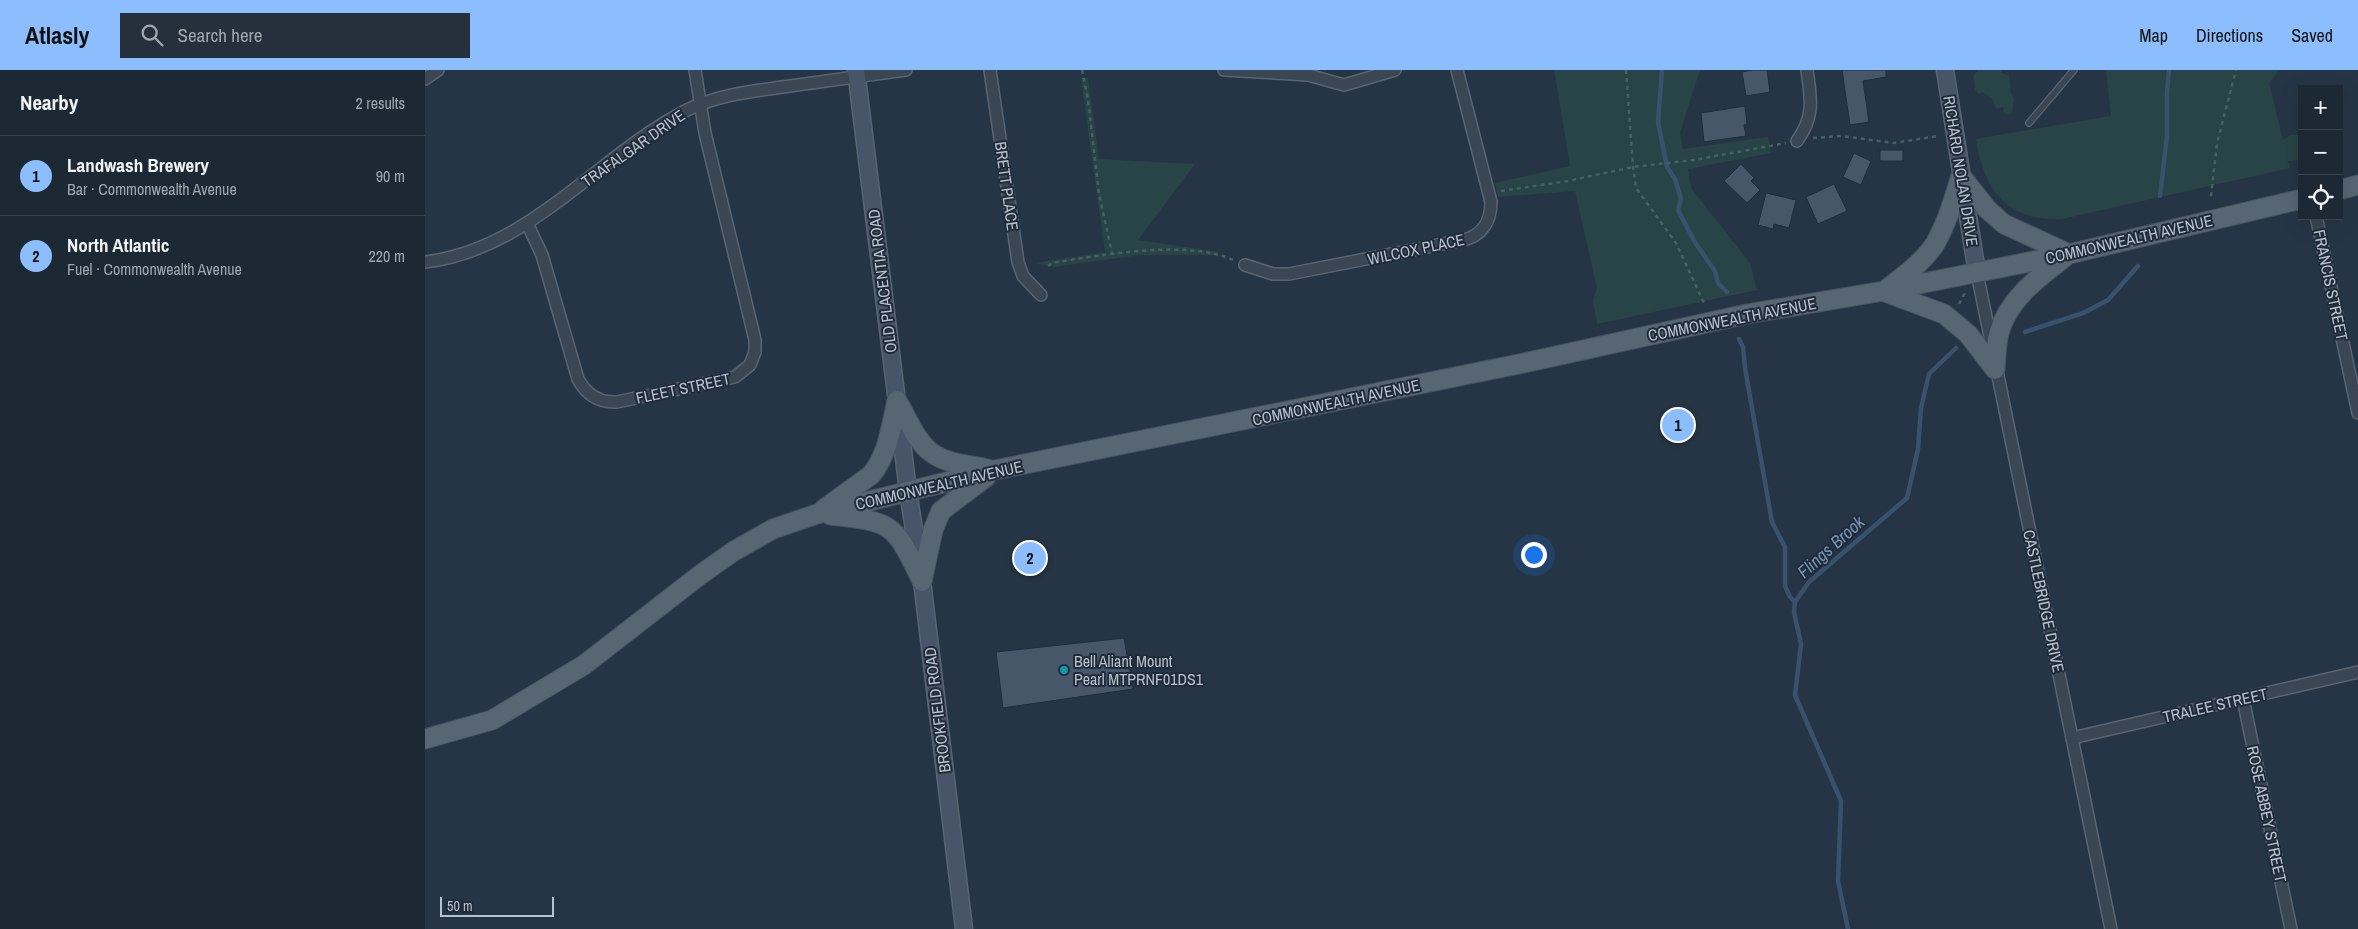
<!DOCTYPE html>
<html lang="en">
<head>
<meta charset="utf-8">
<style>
  :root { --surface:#1c2834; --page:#25303c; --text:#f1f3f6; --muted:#a0a6ac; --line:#3a444f; --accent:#8cbefe }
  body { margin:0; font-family:"Archivo Narrow",sans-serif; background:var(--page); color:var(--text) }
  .controls { position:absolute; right:15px; top:15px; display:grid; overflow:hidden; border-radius:0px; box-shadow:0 5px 20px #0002 }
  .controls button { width:45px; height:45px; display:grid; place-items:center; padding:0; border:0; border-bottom:1px solid var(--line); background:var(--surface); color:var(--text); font:25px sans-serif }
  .scale { position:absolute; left:15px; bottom:12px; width:114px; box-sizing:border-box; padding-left:5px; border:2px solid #b8c1ce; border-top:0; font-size:14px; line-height:18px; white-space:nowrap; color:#b8c1ce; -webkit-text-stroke:4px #1f2b3a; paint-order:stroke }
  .you { position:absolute; left:1108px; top:484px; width:18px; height:18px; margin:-12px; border:4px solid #fff; border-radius:50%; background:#1a73e8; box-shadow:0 0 0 8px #1a73e833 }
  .badge { display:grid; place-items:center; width:32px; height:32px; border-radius:50%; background:var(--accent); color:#111; font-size:16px; font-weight:700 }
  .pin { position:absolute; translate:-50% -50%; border:2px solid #fff; box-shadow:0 1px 5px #0006 }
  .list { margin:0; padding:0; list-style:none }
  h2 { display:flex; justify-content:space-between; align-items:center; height:65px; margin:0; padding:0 20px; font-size:21px }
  h2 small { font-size:16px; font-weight:400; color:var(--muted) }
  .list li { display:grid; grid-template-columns:32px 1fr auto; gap:15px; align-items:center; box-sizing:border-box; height:80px; padding:0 20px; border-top:1px solid var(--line) }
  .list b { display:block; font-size:19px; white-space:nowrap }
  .list p { margin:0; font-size:16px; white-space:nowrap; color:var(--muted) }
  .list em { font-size:16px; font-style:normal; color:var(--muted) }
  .icon { flex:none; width:28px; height:28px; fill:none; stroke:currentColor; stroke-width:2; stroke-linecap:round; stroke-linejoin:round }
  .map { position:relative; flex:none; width:1933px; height:859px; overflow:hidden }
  header { display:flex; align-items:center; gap:30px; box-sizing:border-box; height:70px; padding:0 25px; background:var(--accent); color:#111 }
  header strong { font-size:24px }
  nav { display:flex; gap:28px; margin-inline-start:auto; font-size:18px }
  .search { width:350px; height:45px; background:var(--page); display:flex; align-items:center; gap:12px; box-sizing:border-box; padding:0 18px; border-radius:0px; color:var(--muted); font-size:19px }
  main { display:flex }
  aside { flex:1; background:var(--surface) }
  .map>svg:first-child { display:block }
</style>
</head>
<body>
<header>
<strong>Atlasly</strong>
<div class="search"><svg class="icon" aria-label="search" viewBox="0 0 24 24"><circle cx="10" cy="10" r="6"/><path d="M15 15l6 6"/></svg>Search here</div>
<nav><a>Map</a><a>Directions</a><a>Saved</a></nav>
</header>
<main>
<aside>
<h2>Nearby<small>2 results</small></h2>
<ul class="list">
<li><span class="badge">1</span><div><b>Landwash Brewery</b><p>Bar · Commonwealth Avenue</p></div><em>90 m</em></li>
<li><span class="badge">2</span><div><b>North Atlantic</b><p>Fuel · Commonwealth Avenue</p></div><em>220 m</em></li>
</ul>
</aside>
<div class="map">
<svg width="1933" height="859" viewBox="0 0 1933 859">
  <rect width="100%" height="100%" fill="#263545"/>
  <g fill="#284446">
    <path d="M1129,0H1275L1255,63L1258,79L1343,67L1346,83L1263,99L1266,118L1325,193L1332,220L1172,254L1168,230L1172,218L1150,121L1073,127L1070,113L1145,96Z"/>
    <path d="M1553,0H1577V3L1584,6L1586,24L1589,28L1587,43L1583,45L1579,43L1578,37L1571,39L1568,30L1558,22L1554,24L1550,19L1548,6Z"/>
    <path d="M1681,0H1854L1844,13L1858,70L1865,65L1877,64V89L1863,91L1865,98L1637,149C1582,152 1558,119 1551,69L1686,46Z"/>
    <path d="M656,8H663L674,89L770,94L713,170L794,182L793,185H715L629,197L610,193L680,182Z"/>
  </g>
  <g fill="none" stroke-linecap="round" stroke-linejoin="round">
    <g stroke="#38516d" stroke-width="4.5">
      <path d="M1237,0L1233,52L1242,97L1250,109L1256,129L1253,140L1271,174L1290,201L1293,213L1302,222"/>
      <path d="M1735,126L1742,66V23L1744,0"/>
      <path d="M1600,262L1658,243L1683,230L1713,196"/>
      <path d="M1314,269L1318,277L1320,298L1347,452L1360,477V516L1365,527L1370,532"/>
      <path d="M1423,859L1413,811L1416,731L1370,625L1376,574L1369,542L1370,532L1384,512L1482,428L1493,379L1496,338L1504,304L1531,278"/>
    </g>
  </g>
  <g fill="#475769" stroke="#212d3c">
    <path d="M1327,0H1342L1345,22L1321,26L1317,2Z"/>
    <path d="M1417,0H1461V7L1438,11L1444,52L1425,55Z"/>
    <path d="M1320,36L1322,54L1319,55L1321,66L1279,72L1276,43Z"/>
    <rect x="1455" y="80" width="23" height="11"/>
    <path d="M1429,83L1446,91L1436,115L1418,107Z"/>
    <path d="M1316,94L1329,108L1326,111L1335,120L1322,133L1299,111Z"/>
    <path d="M1409,114L1422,141L1393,154L1381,127Z"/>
    <path d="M1341,123L1371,130L1364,158L1349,154L1348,159L1333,155Z"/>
    <path d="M699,568L708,619L578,638L571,582Z"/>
  </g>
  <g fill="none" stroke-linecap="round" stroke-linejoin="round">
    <defs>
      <path id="service" d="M1604,53L1649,0"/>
      <g id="minor">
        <path d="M565,0L593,192L598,206L616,225"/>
        <path d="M799,0L883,5L919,15L970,0"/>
        <path d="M0,9L13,0"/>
        <path d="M1372,71C1390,46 1386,29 1382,0"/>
        <path d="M1891,146L1933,343"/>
        <path d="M102,153L117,185L153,309C161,324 174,333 192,332L310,307L325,295L330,282V270L280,63L270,0"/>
        <path d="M0,192C105,180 172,86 262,40C294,24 330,21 365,16C403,11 442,5 481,0"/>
        <path d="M820,195L848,204H864L1038,170C1057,166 1066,151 1066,132L1032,0"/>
        <path d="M1552,203L1686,859"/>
        <path d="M1818,629L1866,859"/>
        <path d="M1647,668L1933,602"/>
      </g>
      <g id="secondary">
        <path d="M431,0L483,421L497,511L539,859"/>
        <path d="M1520,0L1552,203"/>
      </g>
      <g id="primary">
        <path d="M1536,106L1562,139L1579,154L1644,184"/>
        <path d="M1914,120L1933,115"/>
        <path d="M1462,219C1479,206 1498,192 1510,174C1522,153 1529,129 1536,106"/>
        <path d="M1460,222L1519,244L1543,264L1570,299"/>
        <path d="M1570,299C1571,287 1571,274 1574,263C1583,229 1614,207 1640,187"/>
        <path d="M472,331C482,347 491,372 507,383C522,394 545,395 563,399"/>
        <path d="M399,439L446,405C463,385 466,356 472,331"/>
        <path d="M405,445C470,452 469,454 497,511"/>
        <path d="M497,511L508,460L516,441L561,407"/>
        <path d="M0,669L67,650L159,595L275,505L309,481L348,459L392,444L570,400L1099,293L1322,244L1459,221L1644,184L1877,129"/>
      </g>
    </defs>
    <use href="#service" stroke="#596472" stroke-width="8"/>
    <use href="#minor" stroke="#596472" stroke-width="14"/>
    <use href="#secondary" stroke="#596472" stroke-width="19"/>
    <use href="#primary" stroke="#475261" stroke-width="21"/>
    <g stroke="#466162" stroke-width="2.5" stroke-dasharray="4 4" stroke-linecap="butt">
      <path d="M657,0L663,29L674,124L687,183"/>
      <path d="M1201,0L1208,97L1211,118L1251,173L1279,233"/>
      <path d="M1388,68L1416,66L1469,73L1513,66"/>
      <path d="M1076,121L1143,111L1208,97L1269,90L1361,73"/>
      <path d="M1786,126L1792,73L1811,0"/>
      <path d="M623,196L627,193C677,185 762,169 808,190"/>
      <path d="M1534,234L1540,223"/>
    </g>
    <use href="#service" stroke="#3a4654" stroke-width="5.5"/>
    <use href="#minor" stroke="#3a4654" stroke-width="11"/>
    <use href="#secondary" stroke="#485568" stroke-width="16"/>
    <use href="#primary" stroke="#586674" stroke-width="19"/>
  </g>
  <circle fill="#0f9aa8" stroke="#1f2b3a" stroke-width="2" cx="639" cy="600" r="5"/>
  <g text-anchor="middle" stroke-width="4" stroke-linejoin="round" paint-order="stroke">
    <g font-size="16" fill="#b8c1ce" stroke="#1f2b3a">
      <text transform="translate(208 78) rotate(-35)" y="6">TRAFALGAR DRIVE</text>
      <text transform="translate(1536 101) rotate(81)" y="6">RICHARD NOLAN DRIVE</text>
      <text transform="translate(582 116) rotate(82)" y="6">BRETT PLACE</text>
      <text transform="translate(1704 169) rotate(-13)" y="6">COMMONWEALTH AVENUE</text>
      <text transform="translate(991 179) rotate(-12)" y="6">WILCOX PLACE</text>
      <text transform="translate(457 211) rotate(-97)" y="6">OLD PLACENTIA ROAD</text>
      <text transform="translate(1906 215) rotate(78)" y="6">FRANCIS STREET</text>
      <text transform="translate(1307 249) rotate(-11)" y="6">COMMONWEALTH AVENUE</text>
      <text transform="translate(258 318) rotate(-12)" y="6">FLEET STREET</text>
      <text transform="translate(911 332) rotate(-12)" y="6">COMMONWEALTH AVENUE</text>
      <text transform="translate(514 415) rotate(-13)" y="6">COMMONWEALTH AVENUE</text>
      <text transform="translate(1619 531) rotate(78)" y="6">CASTLEBRIDGE DRIVE</text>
      <text transform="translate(1790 635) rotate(-13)" y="6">TRALEE STREET</text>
      <text transform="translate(512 640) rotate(-97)" y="6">BROOKFIELD ROAD</text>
      <text transform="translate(1842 744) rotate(78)" y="6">ROSE ABBEY STREET</text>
    </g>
    <g font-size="16" fill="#b8c1ce" stroke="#1f2b3a" text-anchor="start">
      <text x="649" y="597">Bell Aliant Mount<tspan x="649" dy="18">Pearl MTPRNF01DS1</tspan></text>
    </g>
    <g font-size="18" font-style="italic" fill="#7694b2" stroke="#1f2b3a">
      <text transform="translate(1406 477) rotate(-42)" y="6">Flings Brook</text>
    </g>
  </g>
</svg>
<div class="controls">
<button>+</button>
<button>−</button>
<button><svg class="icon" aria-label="locate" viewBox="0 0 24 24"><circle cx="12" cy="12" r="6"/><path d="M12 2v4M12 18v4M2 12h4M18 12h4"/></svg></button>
</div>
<div class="scale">50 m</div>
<div class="you"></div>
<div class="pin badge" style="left:1253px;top:355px">1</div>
<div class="pin badge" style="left:605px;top:488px">2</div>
</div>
</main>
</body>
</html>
